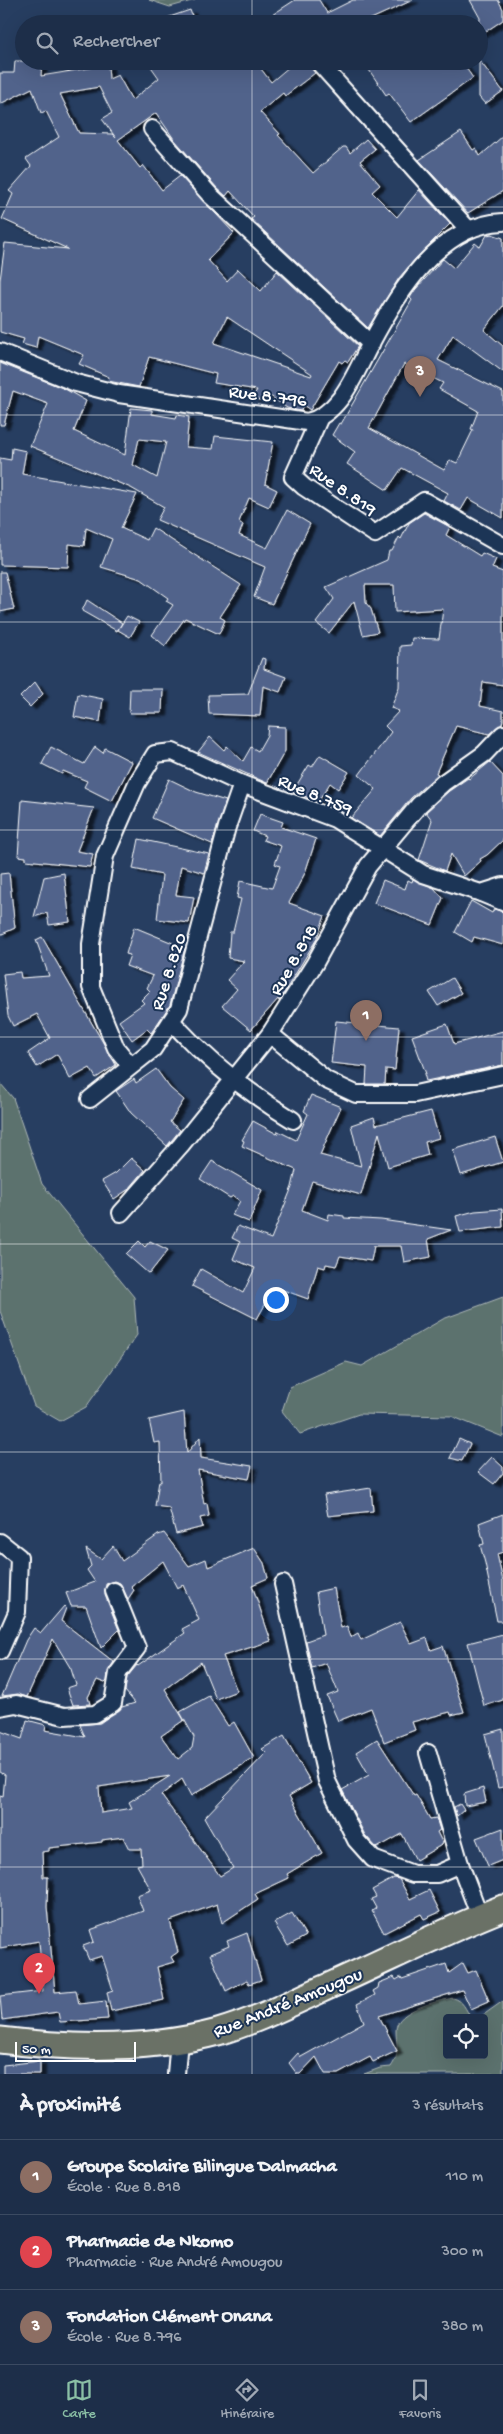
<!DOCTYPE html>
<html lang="fr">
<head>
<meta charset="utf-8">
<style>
  :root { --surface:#1d2e49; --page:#253650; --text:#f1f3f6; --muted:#a0a8b4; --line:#3b4a61; --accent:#8abfa5 }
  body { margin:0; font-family:"Gochi Hand",sans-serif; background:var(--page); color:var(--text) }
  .controls { position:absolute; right:15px; bottom:15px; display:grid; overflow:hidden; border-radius:5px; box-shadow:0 5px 20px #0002 }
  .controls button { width:45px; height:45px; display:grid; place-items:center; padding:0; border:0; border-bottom:1px solid var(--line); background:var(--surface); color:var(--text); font:25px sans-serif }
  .scale { position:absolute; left:15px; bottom:12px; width:121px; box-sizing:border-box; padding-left:5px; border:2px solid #fff; border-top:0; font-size:14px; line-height:18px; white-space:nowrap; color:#fff; -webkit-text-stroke:4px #1d3557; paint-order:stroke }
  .you { position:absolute; left:275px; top:1299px; width:18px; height:18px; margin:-12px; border:4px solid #fff; border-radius:50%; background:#1a73e8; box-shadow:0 0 0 8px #1a73e833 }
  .badge { display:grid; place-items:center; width:32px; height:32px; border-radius:50%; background:var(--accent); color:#fff; font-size:16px; font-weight:700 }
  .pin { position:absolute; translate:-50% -41px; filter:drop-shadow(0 1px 2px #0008) }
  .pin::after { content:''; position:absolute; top:26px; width:18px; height:15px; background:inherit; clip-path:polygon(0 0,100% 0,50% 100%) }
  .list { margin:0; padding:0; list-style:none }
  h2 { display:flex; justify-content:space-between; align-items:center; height:65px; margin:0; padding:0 20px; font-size:21px }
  h2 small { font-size:16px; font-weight:400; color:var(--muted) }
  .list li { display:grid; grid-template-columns:32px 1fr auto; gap:15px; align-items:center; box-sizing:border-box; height:75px; padding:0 20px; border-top:1px solid var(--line) }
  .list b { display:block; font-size:19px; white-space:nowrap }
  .list p { margin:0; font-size:16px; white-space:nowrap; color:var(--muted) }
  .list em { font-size:16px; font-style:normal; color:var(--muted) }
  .icon { flex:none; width:28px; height:28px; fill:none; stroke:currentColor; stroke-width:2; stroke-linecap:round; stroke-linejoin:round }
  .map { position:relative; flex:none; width:503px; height:2074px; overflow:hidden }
  .search { position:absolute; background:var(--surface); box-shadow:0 5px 20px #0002; left:15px; right:15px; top:15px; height:55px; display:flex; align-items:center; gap:12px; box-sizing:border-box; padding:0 18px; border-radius:28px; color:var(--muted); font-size:19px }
  .sheet { height:290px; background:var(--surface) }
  nav { display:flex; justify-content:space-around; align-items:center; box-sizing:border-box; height:70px; border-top:1px solid var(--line); background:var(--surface); font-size:14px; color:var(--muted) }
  nav a { display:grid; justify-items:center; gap:2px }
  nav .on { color:var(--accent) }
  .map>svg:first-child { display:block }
</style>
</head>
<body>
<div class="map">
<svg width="503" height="2074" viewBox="0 0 503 2074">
  <defs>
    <filter id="shadow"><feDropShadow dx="5.5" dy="3" stdDeviation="1" flood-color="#0009"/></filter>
  </defs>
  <rect width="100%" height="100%" fill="#273e61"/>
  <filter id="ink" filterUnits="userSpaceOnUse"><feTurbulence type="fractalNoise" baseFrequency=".02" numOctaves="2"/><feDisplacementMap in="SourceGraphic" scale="10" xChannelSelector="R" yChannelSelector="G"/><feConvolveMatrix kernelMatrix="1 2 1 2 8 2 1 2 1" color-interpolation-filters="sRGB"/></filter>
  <g filter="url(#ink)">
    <g fill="#5c726e" stroke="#aeb8b6">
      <path d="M149,0H195L170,7Z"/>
      <path d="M0,1083L13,1098L42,1184L134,1297L137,1335L86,1407L60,1421L34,1406L0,1311Z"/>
      <path d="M503,1297V1437L451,1416L359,1414L300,1434L282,1411L290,1387L346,1362L362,1366L443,1319Z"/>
      <path d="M453,1998C463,2000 466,2010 471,2018H447V2055H484V2018H479L503,2001V2074H364L380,2068L391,2067C401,2052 396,2047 396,2030C396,2010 437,2001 453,1998Z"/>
    </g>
    <g fill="#51648b" stroke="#fff" fill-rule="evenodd" filter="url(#shadow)">
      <path d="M295,0H319L327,13L353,0H413L360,24H258Z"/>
      <path d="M470,0H498L503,9V20L479,36L480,18Z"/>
      <path d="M190,10L195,24H156L155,22Z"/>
      <path d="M479,60L503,91L485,104L479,97Z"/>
      <path d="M15,61H42L41,76L108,65L109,79L118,75L132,100L159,78L147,61H255L271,82L296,61H312L311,68L315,73L285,96L283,93L260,112L280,134L278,135L313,173L343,147H346L350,153L366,139L375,149L360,161L380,185L372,192L397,217L419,190L450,224L416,258L399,278L368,328L251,219L254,217L230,191L226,196L217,188L174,139L156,113L118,140L140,168L143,165L162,190L180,176L234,233L208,260L227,281L238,269L261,291L277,271L358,346L348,362L345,360L342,363L339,361L310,410L303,405L301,411L287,408L269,395L264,401L252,398L257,390L214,383L216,374L149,357L139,387L108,381L109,377L79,364L84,355L38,336L36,348L22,344L24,339L0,332V280L5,243L68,249L2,219L13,194L9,191L31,166L26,159L59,137L46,111L41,113L32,88L0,104V73H14ZM99,87L112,113L102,119L116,138L112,134L79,133L60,94ZM227,317L312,374L311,376L214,343Z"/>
      <path d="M363,61H391L394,67L404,61H461L473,78L411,122L389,93L386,95Z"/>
      <path d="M461,132L473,150L476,148L480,156L503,136V191L468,213L419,160Z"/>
      <path d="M492,234L503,238V306L484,330L503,346V372L453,335L438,360L503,392V518L468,498L461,510L444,501L448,493L402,468L387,490L347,464L355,452L332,435L339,423L341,424L412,300L410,298L415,290L443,259L454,268L475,243L480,247L487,235ZM404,364L443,383L439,389L478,411L471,429L473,430L457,463L450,460L444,470L369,428Z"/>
      <path d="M0,363L65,389L86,401L74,431L125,455L131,408L152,410V414L176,418L177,415L189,417L186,447L213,449L215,436L273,442L265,484L277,490L269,507L249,498L239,522L243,525L239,535L267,548L287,510L310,524L272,604L254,597L265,567L157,520L164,507L131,488L30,446L48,404L13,391L4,425H0ZM139,439L166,442L157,478L133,465Z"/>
      <path d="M12,448L26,451L22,474L137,494L121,528L147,540L153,528L241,585L220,617L225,620L219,634L185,618L165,646L152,635L173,605L166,601L168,598L141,579L101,567L112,539L86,528L84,546L69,544L68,567L0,565V458L11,460Z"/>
      <path d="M424,513L450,527L446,535L480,556L482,553L496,559L492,568L503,572V685L483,682L480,706L503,711V720L502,724L489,734L456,726L436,773L438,774L411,798L380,836L351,818L376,789L359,775L391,732L385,726L399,711L391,708L399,687L400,646L411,645L412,638L439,639L443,609L395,612L394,585H365L366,603L371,609L378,632L363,635L354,601L329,633L316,623L334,599L326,587L387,560L389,551H392L399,537L401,539L409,523Z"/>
      <path d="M0,572H5L14,609L0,612Z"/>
      <path d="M87,600L122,623L117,631L82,611Z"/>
      <path d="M127,616L139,622L130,637L118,630Z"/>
      <path d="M262,658L265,659L264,669L286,677L280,692L263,686L260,716L209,714L208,695L248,694Z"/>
      <path d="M35,682L43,694L30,707L20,697Z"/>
      <path d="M130,689H163L162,713H129Z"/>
      <path d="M78,694L103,699L100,722L74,717Z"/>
      <path d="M268,726L285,727V751L267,783L198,752L210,737L224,750L227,746L243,761L251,747L258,751L267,735Z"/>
      <path d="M51,747L84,764L95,747L103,753L105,748L132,762L112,801L84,787L87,781L63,771L62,774L42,764Z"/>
      <path d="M320,755L349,772L338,789L330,783L318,802L293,791L309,765L312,767Z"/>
      <path d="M490,762L503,776V840L487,855L480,859L481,861L464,876L451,854L445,871L419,860L432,820L426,812L449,791L468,778L469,779Z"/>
      <path d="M169,779L196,792L226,801L212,844L152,818Z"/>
      <path d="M22,800L94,808L77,851L93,854L90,867L26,860V857L18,856Z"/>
      <path d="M260,814L283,822L281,827L316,839L305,873L289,903L325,916L316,940L279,1001L278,999L251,1030L222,1006L237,989L227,980L244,961L228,958L230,932H233L241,899L237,898L240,881L272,888L280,866L275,864L281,846L263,840L265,836L253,831Z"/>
      <path d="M139,839L209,854L204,873L181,866L176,895L194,897L189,923L157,919L162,875L133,869Z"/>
      <path d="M9,873L15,928L0,935V874Z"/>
      <path d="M64,873L70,922L49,925L47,913L34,917L44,877Z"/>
      <path d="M413,879L434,888L443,898L432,925L374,903L383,880L405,889L408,880L412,882Z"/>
      <path d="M471,901L492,913L494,909L503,912V945L474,937L472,942L455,932Z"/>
      <path d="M134,927L185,948L170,1005L151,1033L147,1029L132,1040L119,1021L144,1003L141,1000L150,991L147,988L153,976L126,966L130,955L126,954Z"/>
      <path d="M42,937L116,1065L96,1078L90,1068L70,1079L57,1054L37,1067L28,1053L50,1038L37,1014L13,1026L8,1016L3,974L20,972L21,978L49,976L36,940Z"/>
      <path d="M452,978L461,993L438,1006L429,992Z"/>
      <path d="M336,1021L399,1027L395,1070L386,1069L385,1084H366L367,1067L331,1063Z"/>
      <path d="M447,1024L454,1044L503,1031V1065L426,1081L424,1074H426L412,1036Z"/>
      <path d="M156,1069L170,1088L184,1100L170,1122L180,1130L167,1146L131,1113L116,1091L134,1079L136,1083Z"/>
      <path d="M311,1095L341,1107L320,1155L361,1166L351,1125L374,1117L376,1125L431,1111L439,1138L425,1142L428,1155L388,1167L379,1133L361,1195L312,1181L302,1210L328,1220L329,1214L344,1216V1218L381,1220L451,1230L428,1239L431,1257L404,1262L401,1246H374L371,1261L340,1256L336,1266L326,1264L325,1268L318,1266L308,1299L275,1287L257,1319L192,1286L201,1269L243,1293L255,1268L233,1259L240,1242L232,1238L238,1226L271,1239L292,1187L296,1170L242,1146L244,1141L242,1140L253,1121L277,1134L278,1131L296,1140L308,1114L304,1111Z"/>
      <path d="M495,1137L503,1162L461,1175L453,1150Z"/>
      <path d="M131,1158L145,1170L129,1189L114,1199L102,1181L116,1173Z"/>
      <path d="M212,1161L262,1190L249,1222L232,1215L240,1201L233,1196L230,1198L200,1179Z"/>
      <path d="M502,1209L503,1227L460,1232L456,1216L475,1211Z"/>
      <path d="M139,1241L145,1247L150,1241L168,1250L149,1274L126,1254Z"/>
      <path d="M184,1412L187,1453L200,1437L201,1458L252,1466L249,1479L198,1470L204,1504L207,1503L209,1516L200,1518L203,1527L176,1534L169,1508L155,1506L159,1481L161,1482L160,1442L154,1443L149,1420Z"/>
      <path d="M459,1439L470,1444L462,1461L450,1458Z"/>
      <path d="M492,1457L503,1467V1473L494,1484L478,1472Z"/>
      <path d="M371,1488L373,1511L328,1516L324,1495Z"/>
      <path d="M503,1514V1552L497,1554L503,1581V1621H497L485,1563L480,1545L484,1544L479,1523Z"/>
      <path d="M164,1533L189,1566L206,1559L208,1567L254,1548L264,1563L268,1578L252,1585L271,1641L223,1656L237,1691L216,1699L201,1662L165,1689L184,1720L161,1736L178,1759L192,1748L194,1737L180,1712L209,1696L228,1726L234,1722L254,1758L191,1796L182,1779L161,1795L220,1876L233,1868L204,1818L266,1753L262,1749L284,1736L311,1783L289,1796L322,1853L287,1874L289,1878L255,1894L258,1899L222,1923L217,1904L170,1921L178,1952L171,1957L174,1962L157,1967L164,2000L111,2011L107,1992L113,1990L102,1956L89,1960L83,1946L94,1942L90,1930L143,1911L137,1895L151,1890L137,1865L142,1864L141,1849H129L123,1837L102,1840V1842L49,1848V1851L42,1852L43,1877H48L47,1907L55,1992L76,1990L79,2004L106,2001L108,2019L60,2022L58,2012L2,2020L0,1996L43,1991L39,1941L0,1948V1796L3,1797L5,1775L0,1772V1731L22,1739L27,1720L46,1725L45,1730L85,1737L80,1725L100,1723L122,1707L135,1703L125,1691L127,1677L137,1665L138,1666L185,1633L182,1629L199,1620L183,1585L177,1588L163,1561L131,1587L134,1590L128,1599L120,1583L115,1581L106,1584L105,1595L119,1630L101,1648L86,1606H71L66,1593L95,1582L87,1570L91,1566L86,1549L101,1559L113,1546L122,1561L158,1535ZM170,1776L129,1802L132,1808L101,1813L99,1787Z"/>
      <path d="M334,1588L341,1628L347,1626L351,1637L358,1633L361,1640L400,1622L411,1644L427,1638L431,1650L443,1646L464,1712L451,1715L450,1712L412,1722L415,1730L384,1742L371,1708L338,1721L327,1696L338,1692L326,1663L312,1668L306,1641L323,1635L316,1592Z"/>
      <path d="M64,1606L66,1608L61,1621L114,1662L108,1671L107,1681L105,1683L97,1680L88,1697L90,1704L73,1705L67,1688L76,1685L71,1669L53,1639L27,1697L18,1694L2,1696L26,1640L34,1628L41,1633Z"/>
      <path d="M503,1634V1700L484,1706L468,1643Z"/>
      <path d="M503,1729V1787L498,1788L485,1734Z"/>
      <path d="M377,1739L414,1796L416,1795L430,1819L436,1818L440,1830L437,1832L443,1844L416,1860L402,1834L377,1848L365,1835L342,1790L369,1775L356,1752Z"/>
      <path d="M483,1788L486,1802L465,1806L464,1794Z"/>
      <path d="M460,1804L464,1810L457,1816L454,1807Z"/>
      <path d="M503,1828V1860L488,1866L476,1838Z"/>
      <path d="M394,1878L399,1879L410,1899L429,1890L440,1912L424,1919L421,1914L384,1933L372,1911L376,1908L371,1899L376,1897L372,1890Z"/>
      <path d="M292,1913L306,1936L288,1946L274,1923Z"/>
      <path d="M247,1933L261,1980L249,1984L247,1980L226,1991L210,1954L229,1946L227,1941Z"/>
      <path d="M463,1963L468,1973L476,1970L489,2001L471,2009L462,1990L379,2016L397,2051L373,2062L370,2057L338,2074H325L316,2057L300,2074H297L289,2063L298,2053L301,2057L364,2022L357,2004L375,1995L373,1991L378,1988L379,1983L394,1977L396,1980L401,1977L402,1979L446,1964L449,1973Z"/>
      <path d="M40,2061V2074H3V2065Z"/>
    </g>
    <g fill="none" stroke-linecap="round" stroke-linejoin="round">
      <defs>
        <g id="minor">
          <path d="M321,65L468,229"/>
          <path d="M152,129L210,195L371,344"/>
          <path d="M0,352L76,383L119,394L307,422C341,414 355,373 370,345C397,294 439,224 503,222"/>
          <path d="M319,419L293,477L304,487L375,534L424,501L503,546"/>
          <path d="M481,893L503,902"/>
          <path d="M172,1022C208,1061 248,1093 293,1120"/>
          <path d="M270,1034L326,1080L356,1094H415L503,1075"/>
          <path d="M130,1065L116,1048L91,987V944L105,856L137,783L155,754L173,752L242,784L335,819L423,874L481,893L503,886"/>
          <path d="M90,1099L153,1049L179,1009L227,827L242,784"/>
          <path d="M121,1213L181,1145L270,1034L315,963L368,866L419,805L443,783L484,754L503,734"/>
          <path d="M0,1542L19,1557L17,1612L0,1651"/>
          <path d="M283,1584L327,1781L356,1840L373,1859L413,1874H437L460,1864"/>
          <path d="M0,1707L16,1704L64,1716L95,1714L113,1703L118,1673L137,1648L114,1591"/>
          <path d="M428,1753L460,1864L480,1917"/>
          <path d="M176,2074L179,2040"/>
        </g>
        <path id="primary" d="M0,2040C72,2049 147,2051 218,2032C253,2022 287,2005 320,1990C381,1963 441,1932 503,1908"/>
      </defs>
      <use href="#minor" stroke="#fff" stroke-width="20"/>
      <use href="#primary" stroke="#fff" stroke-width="29"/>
      <use href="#minor" stroke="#1d3557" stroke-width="16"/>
      <use href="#primary" stroke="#6a7166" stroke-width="25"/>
    </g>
  </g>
  <path fill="none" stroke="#fff" stroke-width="1" stroke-opacity="0.55" d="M252,0V24M252,61V2074M0,207H503M0,415H503M0,622H503M0,830H503M0,1037H503M0,1244H503M0,1452H503M0,1659H503M0,1867H503"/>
  <g text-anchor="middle" stroke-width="4" stroke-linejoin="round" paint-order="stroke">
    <g font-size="19" fill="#fff" stroke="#1d3557">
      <text transform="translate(268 394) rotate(7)" y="7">Rue 8.796</text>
      <text transform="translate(344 488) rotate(35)" y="7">Rue 8.819</text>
      <text transform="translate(316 793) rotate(23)" y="7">Rue 8.759</text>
      <text transform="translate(292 959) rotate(-60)" y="7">Rue 8.818</text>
      <text transform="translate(167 971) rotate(-72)" y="7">Rue 8.820</text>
      <text transform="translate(287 2001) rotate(-22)" y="7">Rue André Amougou</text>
    </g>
  </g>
</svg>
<div class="controls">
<button><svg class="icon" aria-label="locate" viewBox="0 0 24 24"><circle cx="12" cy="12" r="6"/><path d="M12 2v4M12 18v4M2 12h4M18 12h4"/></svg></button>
</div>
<div class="scale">50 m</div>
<div class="you"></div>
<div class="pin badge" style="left:366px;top:1041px;background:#8d6e63">1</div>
<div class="pin badge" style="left:39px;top:1994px;background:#e0444e">2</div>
<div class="pin badge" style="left:420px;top:397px;background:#8d6e63">3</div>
<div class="search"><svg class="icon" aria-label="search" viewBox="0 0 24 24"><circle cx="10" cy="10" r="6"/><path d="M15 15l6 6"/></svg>Rechercher</div>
</div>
<section class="sheet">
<h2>À proximité<small>3 résultats</small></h2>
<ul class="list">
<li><span class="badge" style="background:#8d6e63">1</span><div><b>Groupe Scolaire Bilingue Dalmacha</b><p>École · Rue 8.818</p></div><em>110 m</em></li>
<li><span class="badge" style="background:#e0444e">2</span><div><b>Pharmacie de Nkomo</b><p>Pharmacie · Rue André Amougou</p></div><em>300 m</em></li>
<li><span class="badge" style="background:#8d6e63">3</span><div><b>Fondation Clément Onana</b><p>École · Rue 8.796</p></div><em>380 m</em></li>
</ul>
</section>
<nav>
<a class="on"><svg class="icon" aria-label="map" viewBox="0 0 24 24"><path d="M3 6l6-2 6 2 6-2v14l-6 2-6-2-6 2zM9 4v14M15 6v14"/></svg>Carte</a>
<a><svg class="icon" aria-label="directions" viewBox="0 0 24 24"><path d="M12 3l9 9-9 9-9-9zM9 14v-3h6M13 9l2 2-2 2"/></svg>Itinéraire</a>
<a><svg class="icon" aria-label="saved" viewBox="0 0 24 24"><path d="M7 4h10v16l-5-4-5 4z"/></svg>Favoris</a>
</nav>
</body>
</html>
